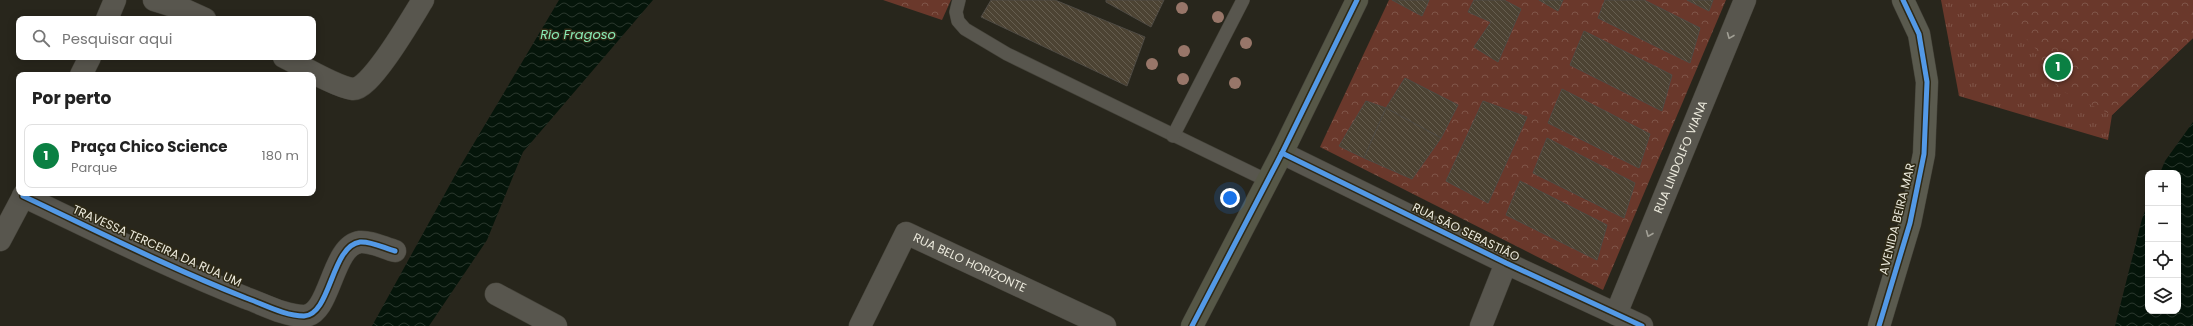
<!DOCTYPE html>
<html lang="pt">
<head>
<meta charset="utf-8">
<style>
  :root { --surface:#fff; --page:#f6f6f6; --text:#222; --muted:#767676; --line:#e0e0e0; --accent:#0b8043 }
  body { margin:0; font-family:Poppins,sans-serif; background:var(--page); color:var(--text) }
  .controls { position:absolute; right:12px; bottom:12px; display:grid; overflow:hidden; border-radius:8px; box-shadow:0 2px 10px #0003 }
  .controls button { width:36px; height:36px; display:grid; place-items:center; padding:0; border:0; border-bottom:1px solid var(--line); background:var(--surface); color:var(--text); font:20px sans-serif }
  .you { position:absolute; left:1230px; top:198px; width:14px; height:14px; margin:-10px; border:3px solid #fff; border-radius:50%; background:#1a73e8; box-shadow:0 0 0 6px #1a73e833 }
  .badge { display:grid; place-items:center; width:26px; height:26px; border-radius:50%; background:var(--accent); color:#fff; font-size:13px; font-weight:700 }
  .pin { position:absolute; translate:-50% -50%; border:2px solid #fff; box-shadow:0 1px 4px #0006 }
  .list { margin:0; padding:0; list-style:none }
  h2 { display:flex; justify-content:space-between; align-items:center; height:52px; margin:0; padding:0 16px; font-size:17px }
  h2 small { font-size:13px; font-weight:400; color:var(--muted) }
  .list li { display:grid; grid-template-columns:26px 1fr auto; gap:12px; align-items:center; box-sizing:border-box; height:64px; margin:0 8px 8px; padding:0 8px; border:1px solid var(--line); border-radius:8px }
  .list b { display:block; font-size:15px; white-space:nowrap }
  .list p { margin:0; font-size:13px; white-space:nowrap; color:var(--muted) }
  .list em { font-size:13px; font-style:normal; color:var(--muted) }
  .icon { flex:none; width:22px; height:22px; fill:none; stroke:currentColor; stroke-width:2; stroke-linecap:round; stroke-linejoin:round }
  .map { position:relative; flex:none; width:2193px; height:326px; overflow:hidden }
  .search { position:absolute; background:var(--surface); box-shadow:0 2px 10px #0003; left:16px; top:16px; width:300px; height:44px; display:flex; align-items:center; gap:10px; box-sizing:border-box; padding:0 14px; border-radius:8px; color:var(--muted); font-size:15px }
  .panel { position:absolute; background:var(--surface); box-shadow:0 2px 10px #0003; left:16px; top:72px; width:300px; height:124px; border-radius:8px }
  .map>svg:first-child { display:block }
</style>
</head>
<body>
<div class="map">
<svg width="2193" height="326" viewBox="0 0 2193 326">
  <defs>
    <pattern id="grass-tufts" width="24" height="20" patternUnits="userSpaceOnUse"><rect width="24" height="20" fill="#6a382b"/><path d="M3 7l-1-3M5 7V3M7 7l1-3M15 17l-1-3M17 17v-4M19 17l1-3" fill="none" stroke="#7f5549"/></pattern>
    <pattern id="forest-crowns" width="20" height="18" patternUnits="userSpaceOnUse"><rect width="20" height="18" fill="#6a382b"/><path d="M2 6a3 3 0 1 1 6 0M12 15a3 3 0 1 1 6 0" fill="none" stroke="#7f5549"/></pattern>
    <pattern id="water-waves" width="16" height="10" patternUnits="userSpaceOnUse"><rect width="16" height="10" fill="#05150a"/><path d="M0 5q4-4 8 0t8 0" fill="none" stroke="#2a372d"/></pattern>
    <pattern id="building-back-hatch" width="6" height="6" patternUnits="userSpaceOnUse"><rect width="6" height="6" fill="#4c4333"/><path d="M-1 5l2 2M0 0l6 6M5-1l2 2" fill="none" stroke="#665e50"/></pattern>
  </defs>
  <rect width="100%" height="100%" fill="#28261c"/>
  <path fill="url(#grass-tufts)" d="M1941,0H2193V38L2112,115L2108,140L1959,96Z"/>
  <g fill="url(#forest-crowns)">
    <path d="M883,0H951L942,20Z"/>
    <path d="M1389,0H1726L1603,290L1320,147Z"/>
    <path d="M1998,0H2193V38L2112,115L2058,89L2036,49L2002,13Z"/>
  </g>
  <g fill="url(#water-waves)">
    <path d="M559,0H653L523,152L487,240L429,326H372L458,170Z"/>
    <path d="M2193,122V326H2115L2142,219L2148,203V311H2178V173H2160L2165,161Z"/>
  </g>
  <g fill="url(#building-back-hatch)" stroke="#4f4b44">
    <path d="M991,0H1055L1145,37L1127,86L981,17Z"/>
    <path d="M1106,0H1164L1151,27L1106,2Z"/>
    <path d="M1392,0H1429L1422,16Z"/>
    <path d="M1474,0H1504L1521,9L1498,62L1474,47L1491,22L1468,12Z"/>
    <path d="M1539,0H1563L1558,11Z"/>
    <path d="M1605,0H1644L1700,28L1690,63L1598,18Z"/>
    <path d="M1687,0H1713L1709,11Z"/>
    <path d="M1584,31L1672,75L1662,111L1570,65Z"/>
    <path d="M1405,78L1458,105L1441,138L1386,108Z"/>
    <path d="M1562,89L1650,134L1639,168L1548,123Z"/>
    <path d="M1366,101L1386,108L1364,158L1339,146Z"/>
    <path d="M1483,101L1527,117L1488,203L1446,181Z"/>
    <path d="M1386,108L1441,138L1412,179L1364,158Z"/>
    <path d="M1547,138L1635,183L1624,218L1533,173Z"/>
    <path d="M1520,181L1607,225L1597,260L1506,215Z"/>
  </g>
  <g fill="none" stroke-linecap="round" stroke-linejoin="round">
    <defs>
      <g id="service">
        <path d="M959,0L956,12L958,21L965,29L1007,54L1268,181"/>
        <path d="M1173,136L1243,0"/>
      </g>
      <g id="minor">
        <path d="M154,0L183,9L205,19"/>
        <path d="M107,19L115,0"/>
        <path d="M284,57C300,65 336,87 353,89C370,91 413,16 423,0"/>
        <path d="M81,75L90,57"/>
        <path d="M1282,153L1506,263L1642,326"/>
        <path d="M23,196C97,231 170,268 246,298C263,304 285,316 304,316C331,315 331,246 360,242C371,241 384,248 395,251"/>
        <path d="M0,240L25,193"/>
        <path d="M496,294L556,326"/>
        <path id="s1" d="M1616,314L1745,0"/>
        <path id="s2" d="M860,326L906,233L1105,326"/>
        <path d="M1481,326L1506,263"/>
      </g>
      <path id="secondary" d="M1879,326L1910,223L1924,154L1927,82L1919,34L1903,0"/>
      <path id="primary" d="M1192,326L1282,153L1357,0"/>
    </defs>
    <use href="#service" stroke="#45433a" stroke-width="14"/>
    <use href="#minor" stroke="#45433a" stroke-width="23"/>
    <use href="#secondary" stroke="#45433a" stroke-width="23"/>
    <use href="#primary" stroke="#45433a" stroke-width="23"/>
    <use href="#service" stroke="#58564e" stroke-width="13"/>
    <use href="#minor" stroke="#58564e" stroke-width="22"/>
    <use href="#secondary" stroke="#5a5a4e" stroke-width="22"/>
    <use href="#primary" stroke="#565747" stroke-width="22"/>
    <defs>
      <g id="cycleway">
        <path d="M1282,153L1506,263L1642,326"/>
        <path d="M23,196C97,231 170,268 246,298C263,304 285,316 304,316C331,315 331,246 360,242C371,241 384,248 395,251"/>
        <path d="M1192,326L1282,153L1357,0"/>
        <path d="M1879,326L1910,223L1924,154L1927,82L1919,34L1903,0"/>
      </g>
    </defs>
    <use href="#cycleway" stroke="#2e2916" stroke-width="8"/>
    <use href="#cycleway" stroke="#5399e6" stroke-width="5"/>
  </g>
  <g fill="#987669">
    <circle cx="1182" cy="8" r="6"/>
    <circle cx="1218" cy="17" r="6"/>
    <circle cx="1246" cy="43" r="6"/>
    <circle cx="1184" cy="51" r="6"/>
    <circle cx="1152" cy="64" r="6"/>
    <circle cx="1183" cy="79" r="6"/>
    <circle cx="1235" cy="83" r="6"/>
  </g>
  <defs><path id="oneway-chevron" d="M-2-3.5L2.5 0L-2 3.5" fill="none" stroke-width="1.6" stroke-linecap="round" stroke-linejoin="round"/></defs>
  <g stroke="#a2a096">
    <use href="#oneway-chevron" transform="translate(1730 36) rotate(112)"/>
    <use href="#oneway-chevron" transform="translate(1649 234) rotate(112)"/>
  </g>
  <g text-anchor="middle" stroke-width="3" stroke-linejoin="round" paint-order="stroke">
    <g font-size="12" fill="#eceadd" stroke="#2e2916">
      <text dy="4" stroke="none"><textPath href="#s1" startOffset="170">RUA LINDOLFO VIANA</textPath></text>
      <text transform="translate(1897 219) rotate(-76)" y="4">AVENIDA BEIRA MAR</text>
      <text transform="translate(1466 232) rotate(26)" y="4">RUA SÃO SEBASTIÃO</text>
      <text transform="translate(157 246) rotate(24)" y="4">TRAVESSA TERCEIRA DA RUA UM</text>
      <text dy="4" stroke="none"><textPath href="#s2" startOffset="174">RUA BELO HORIZONTE</textPath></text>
    </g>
    <g font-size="13" font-style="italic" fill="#89eab3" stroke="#2e2916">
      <text x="578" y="39">Rio Fragoso</text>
    </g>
  </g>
</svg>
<div class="controls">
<button>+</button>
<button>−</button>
<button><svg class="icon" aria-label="locate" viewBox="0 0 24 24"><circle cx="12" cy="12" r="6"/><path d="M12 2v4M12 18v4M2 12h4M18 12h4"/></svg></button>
<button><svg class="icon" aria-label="layers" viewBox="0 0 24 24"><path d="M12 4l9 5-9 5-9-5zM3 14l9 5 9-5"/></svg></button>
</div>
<div class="you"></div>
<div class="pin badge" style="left:2058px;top:67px">1</div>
<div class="search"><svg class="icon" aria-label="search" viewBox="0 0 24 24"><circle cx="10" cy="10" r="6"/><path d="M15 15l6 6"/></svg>Pesquisar aqui</div>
<section class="panel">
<h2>Por perto<small></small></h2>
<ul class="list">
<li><span class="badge">1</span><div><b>Praça Chico Science</b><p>Parque</p></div><em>180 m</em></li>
</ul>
</section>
</div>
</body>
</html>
